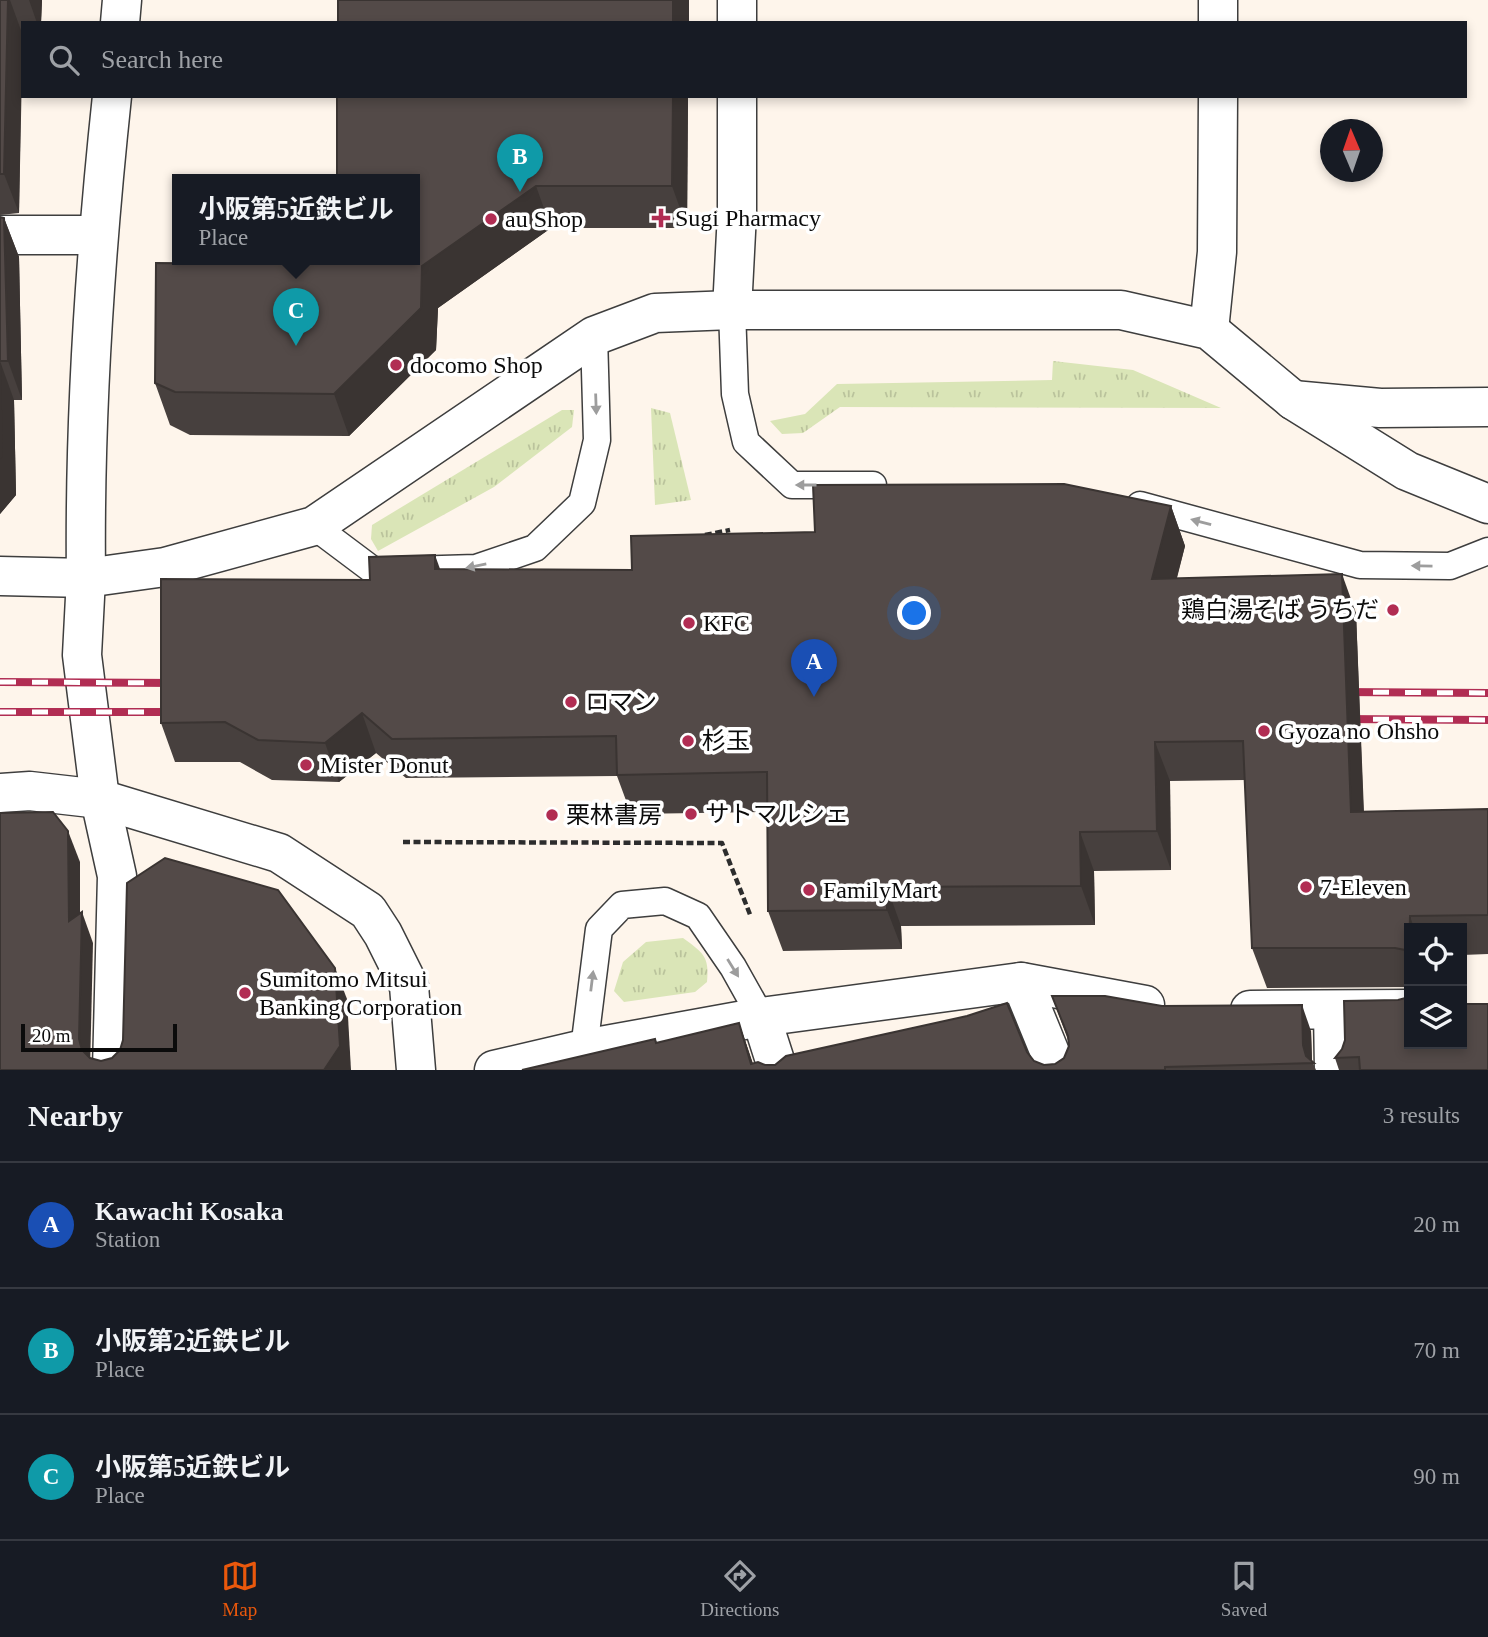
<!DOCTYPE html>
<html lang="en">
<head>
<meta charset="utf-8">
<style>
  :root { --surface:#171b24; --page:#242831; --text:#f1f3f6; --muted:#9ea1a6; --line:#363941; --accent:#ea580c }
  body { margin:0; font-family:"Times New Roman","Noto Sans JP",serif; background:var(--page); color:var(--text) }
  .controls { position:absolute; right:21px; bottom:21px; display:grid; overflow:hidden; border-radius:0px; box-shadow:0 4px 10px #0003 }
  .controls button { width:63px; height:63px; display:grid; place-items:center; padding:0; border:0; border-bottom:2px solid var(--line); background:var(--surface); color:var(--text); font:35px sans-serif }
  .compass { position:absolute; left:1320px; top:119px; width:63px; height:63px; border-radius:50%; background:var(--surface); box-shadow:0 4px 10px #0003; rotate:358deg }
  .scale { position:absolute; left:21px; bottom:18px; width:156px; box-sizing:border-box; padding-left:7px; border:4px solid #0b0b0b; border-top:0; font-size:19px; line-height:24px; white-space:nowrap; color:#0b0b0b; -webkit-text-stroke:5px #fff; paint-order:stroke }
  .you { position:absolute; left:915px; top:614px; width:24px; height:24px; margin:-18px; border:5px solid #fff; border-radius:50%; background:#1a73e8; box-shadow:0 0 0 10px #1a73e833 }
  .badge { display:grid; place-items:center; width:46px; height:46px; border-radius:50%; background:var(--accent); color:#fff; font-size:23px; font-weight:700 }
  .pin { position:absolute; translate:-50% -58px; filter:drop-shadow(0 2px 4px #0008) }
  .pin::after { content:''; position:absolute; top:37px; width:24px; height:21px; background:inherit; clip-path:polygon(0 0,100% 0,50% 100%) }
  .popup { position:absolute; left:172px; top:174px; width:248px; height:91px; box-sizing:border-box; display:grid; place-content:center; border-radius:0px; background:var(--surface); filter:drop-shadow(0 2px 5px #0005); font-size:23px; white-space:nowrap; color:var(--muted) }
  .popup b { font-size:26px; color:var(--text) }
  .popup::after { content:''; position:absolute; left:50%; top:100%; margin-left:-14px; border:14px solid transparent; border-top-color:var(--surface) }
  .list { margin:0; padding:0; list-style:none }
  h2 { display:flex; justify-content:space-between; align-items:center; height:91px; margin:0; padding:0 28px; font-size:30px }
  h2 small { font-size:23px; font-weight:400; color:var(--muted) }
  .list li { display:grid; grid-template-columns:46px 1fr auto; gap:21px; align-items:center; box-sizing:border-box; height:126px; padding:0 28px; border-top:2px solid var(--line) }
  .list b { display:block; font-size:26px; white-space:nowrap }
  .list p { margin:0; font-size:23px; white-space:nowrap; color:var(--muted) }
  .list em { font-size:23px; font-style:normal; color:var(--muted) }
  .icon { flex:none; width:38px; height:38px; fill:none; stroke:currentColor; stroke-width:2; stroke-linecap:round; stroke-linejoin:round }
  .map { position:relative; flex:none; width:1488px; height:1070px; overflow:hidden }
  .search { position:absolute; background:var(--surface); box-shadow:0 4px 10px #0003; left:21px; right:21px; top:21px; height:77px; display:flex; align-items:center; gap:18px; box-sizing:border-box; padding:0 24px; border-radius:0px; color:var(--muted); font-size:26px }
  .sheet { height:469px; background:var(--surface) }
  nav { display:flex; justify-content:space-around; align-items:center; box-sizing:border-box; height:98px; border-top:2px solid var(--line); background:var(--surface); font-size:19px; color:var(--muted) }
  nav a { display:grid; justify-items:center; gap:4px }
  nav .on { color:var(--accent) }
  .map>svg:first-child { display:block }
</style>
</head>
<body>
<div class="map">
<svg width="1488" height="1070" viewBox="0 0 1488 1070">
  <defs>
    <pattern id="grass-tufts" width="24" height="20" patternUnits="userSpaceOnUse" patternTransform="scale(1.75)"><rect width="24" height="20" fill="#dae5b7"/><path d="M3 7l-1-3M5 7V3M7 7l1-3M15 17l-1-3M17 17v-4M19 17l1-3" fill="none" stroke="#bac39c"/></pattern>
  </defs>
  <rect width="100%" height="100%" fill="#fef5eb"/>
  <g fill="url(#grass-tufts)">
    <path d="M1053,361L1133,370L1221,408L840,407L803,433L782,434L770,421L805,414L837,384L1052,380Z"/>
    <path d="M651,408L670,413L691,500L655,505Z"/>
    <path d="M562,410H574L572,427L494,487L378,551L371,539L372,525Z"/>
    <path d="M683,938C702,952 710,956 707,982L695,992L624,1002L614,991L623,962L646,942Z"/>
  </g>
  <g fill="none" stroke-linecap="round" stroke-linejoin="round">
    <defs>
      <g id="service">
        <path d="M732,310L735,394L746,442L792,485H873"/>
        <path d="M1140,505L1360,565L1450,566L1488,551"/>
        <path d="M314,526L374,571L476,568L535,548L582,503L597,440L594,336"/>
        <path d="M584,1049L599,929L622,905L665,901L698,916L733,967L761,1017"/>
      </g>
      <path id="pedestrian" d="M761,1017L778,1070"/>
      <g id="minor">
        <path d="M737,23V0"/>
        <path d="M0,235H97"/>
        <path d="M732,310L737,213V96"/>
        <path d="M1293,400L1380,408L1488,407"/>
        <path d="M86,578L82,655L100,799L117,876L112,1070"/>
        <path d="M1021,982L1057,1070"/>
        <path d="M1250,1010L1409,1009"/>
        <path d="M1333,1010L1334,1070"/>
        <path d="M494,1070L584,1049L761,1017L1021,982L1145,1005"/>
      </g>
      <g id="tertiary">
        <path d="M120,23L122,0"/>
        <path d="M1218,23V0"/>
        <path d="M1209,330L1217,252L1218,96"/>
        <path d="M0,576L86,578L165,567L314,526L594,336L655,313L732,310H1121L1209,330L1293,400L1407,471L1488,504"/>
        <path d="M86,578C84,417 95,256 112,96"/>
        <path d="M0,793L30,791L100,799L279,853L368,911L383,934L409,986L416,1070"/>
      </g>
    </defs>
    <use href="#service" stroke="#3e3e3e" stroke-width="29"/>
    <use href="#pedestrian" stroke="#3e3e3e" stroke-width="41"/>
    <use href="#minor" stroke="#3e3e3e" stroke-width="41"/>
    <use href="#tertiary" stroke="#3e3e3e" stroke-width="41"/>
    <g stroke="#2d2d2d" stroke-width="4.5" stroke-dasharray="7 3.5" stroke-linecap="butt">
      <path d="M705,535L730,530"/>
      <path d="M403,842L722,843L751,917"/>
    </g>
    <use href="#service" stroke="#fff" stroke-width="26"/>
    <use href="#pedestrian" stroke="#fff" stroke-width="38"/>
    <use href="#minor" stroke="#fff" stroke-width="38"/>
    <use href="#tertiary" stroke="#fff" stroke-width="38"/>
    <defs>
      <g id="rail">
        <path d="M0,682L179,683"/>
        <path d="M1341,692L1488,693"/>
        <path d="M0,712H179"/>
        <path d="M1341,719L1488,720"/>
      </g>
    </defs>
    <use href="#rail" stroke="#b12d53" stroke-width="8"/>
    <use href="#rail" stroke="#fff" stroke-width="5" stroke-dasharray="16" stroke-linecap="butt"/>
  </g>
  <g fill="#47403e">
    <path d="M0,0H42L41,23H23L19,213L0,215Z"/>
    <path d="M337,96H688L687,228H551L438,308L436,350L349,436L190,435L170,425L155,383L309,264L415,260Z"/>
    <path d="M0,217L4,218L19,257L22,400H14L16,495L0,514Z"/>
    <path d="M1171,506L1185,546L1177,578L1356,613L1364,812L1488,809V954L1462,955V928H1409V987L1267,988L1252,948L1245,780L1170,781L1171,870L1094,871L1095,925L901,926L902,949L783,951L768,911L767,812L631,814L617,776L406,778L376,753L339,782L272,780L240,762H175L161,723L370,580L440,569L632,570L815,532Z"/>
    <path d="M1052,996L1311,1031L1312,1061L1316,1070H522L656,1043L739,1023L753,1064L765,1065L1027,1052L1034,1061L1044,1065L1055,1064L1064,1058L1069,1046L1068,1040Z"/>
    <path d="M1398,1000L1488,1070H1339L1335,1058Z"/>
  </g>
  <g fill="#3a3432">
    <path d="M8,0H10L22,33L19,213L4,174Z"/>
    <path d="M29,0H42L41,23H37Z"/>
    <rect x="673" y="0" width="16" height="23"/>
    <path d="M673,96H688L687,228L672,186Z"/>
    <path d="M536,186L551,228L438,308L436,350L349,436L334,394L422,266Z"/>
    <path d="M4,218L19,257L22,400L8,361Z"/>
    <path d="M0,361L14,400L16,495L0,514Z"/>
    <path d="M1171,506L1185,546L1166,618L1152,579Z"/>
    <path d="M435,555L449,594L435,569Z"/>
    <path d="M1342,574L1356,613L1365,851L1351,812Z"/>
    <path d="M362,713L376,753L339,782L325,743Z"/>
    <path d="M1155,742L1170,781L1171,870L1157,831Z"/>
    <path d="M68,831L80,862V952L69,921Z"/>
    <path d="M1080,832L1094,871L1095,925L1081,886Z"/>
    <path d="M887,887L901,926L902,949L887,910Z"/>
    <path d="M82,912L93,943L90,1070L82,1050L79,1039Z"/>
    <path d="M1410,916L1414,928H1410Z"/>
    <path d="M335,968L347,999L351,1070H324Z"/>
    <path d="M1302,1005L1311,1031L1312,1063H1309L1303,1045Z"/>
    <path d="M739,1023L748,1049L755,1070H753Z"/>
  </g>
  <g fill="#534a48" stroke="#3a3432" stroke-width="2">
    <path d="M0,0H8L4,174H0Z"/>
    <rect x="338" y="0" width="335" height="23"/>
    <path d="M337,96H673L672,186H536L422,266L421,308L334,394L175,392L155,383L156,263L309,264V260H415V180H337Z"/>
    <path d="M0,217L4,218L8,361H0Z"/>
    <path d="M0,363L2,456L0,458Z"/>
    <path d="M1064,484L1171,506L1152,579L1342,574L1351,812L1488,809V915L1410,916L1409,954L1405,950L1395,948H1252L1243,741L1155,742L1157,831L1080,832L1081,886L887,887V910L768,911L767,772L617,775L616,736L392,739L362,713L325,743L258,740L225,722L161,723V579L370,580L369,557L435,555V569L632,570L631,536L815,532L813,485Z"/>
    <path d="M53,812L68,831L69,921L82,912L79,1039L82,1050L90,1058L101,1061L112,1058L120,1050L123,1040L127,883L165,858L278,890L335,968L340,1046L324,1070H0V813Z"/>
    <path d="M1052,996H1105L1162,1006L1302,1005L1303,1045L1306,1056L1314,1063L1165,1067V1070H522L655,1039L656,1043L739,1023L751,1064L758,1062L765,1065H775L786,1056L967,1016L1007,1003L1027,1052L1034,1061L1044,1065L1055,1064L1064,1058L1069,1046L1068,1036Z"/>
    <path d="M1409,997V1044H1462V1004H1488V1070H1360L1359,1057L1335,1058L1342,1049L1345,1040L1344,1001L1398,1000Z"/>
  </g>
  <defs><path id="oneway-solid" d="M-6-.8H1V-3.2L6.5 0L1 3.2V.8H-6Z" transform="scale(1.75)"/></defs>
  <g fill="#9d9d9d">
    <use href="#oneway-solid" transform="translate(596 404) rotate(88)"/>
    <use href="#oneway-solid" transform="translate(806 485) rotate(-180)"/>
    <use href="#oneway-solid" transform="translate(1201 522) rotate(-165)"/>
    <use href="#oneway-solid" transform="translate(476 566) rotate(169)"/>
    <use href="#oneway-solid" transform="translate(1422 566) rotate(-179)"/>
    <use href="#oneway-solid" transform="translate(733 968) rotate(58)"/>
    <use href="#oneway-solid" transform="translate(592 981) rotate(-83)"/>
  </g>
  <g fill="#b12d53" stroke="#fff" stroke-width="2.5">
    <path d="M657.5 207.5h7v7h7v7h-7v7h-7v-7h-7v-7h7z"/>
    <circle cx="491" cy="219" r="7"/>
    <circle cx="396" cy="365" r="7"/>
    <circle cx="1393" cy="610" r="7"/>
    <circle cx="689" cy="623" r="7"/>
    <circle cx="571" cy="702" r="7"/>
    <circle cx="1264" cy="731" r="7"/>
    <circle cx="688" cy="741" r="7"/>
    <circle cx="306" cy="765" r="7"/>
    <circle cx="691" cy="814" r="7"/>
    <circle cx="552" cy="815" r="7"/>
    <circle cx="1306" cy="887" r="7"/>
    <circle cx="809" cy="890" r="7"/>
    <circle cx="245" cy="993" r="7"/>
  </g>
  <g text-anchor="middle" stroke-width="7" stroke-linejoin="round" paint-order="stroke">
    <g font-size="24" fill="#0b0b0b" stroke="#fff" text-anchor="start">
      <text x="675" y="226">Sugi Pharmacy</text>
      <text x="505" y="227">au Shop</text>
      <text x="410" y="373">docomo Shop</text>
      <text x="1379" y="618" text-anchor="end">鶏白湯そば うちだ</text>
      <text x="703" y="631">KFC</text>
      <text x="585" y="710">ロマン</text>
      <text x="1278" y="739">Gyoza no Ohsho</text>
      <text x="702" y="749">杉玉</text>
      <text x="320" y="773">Mister Donut</text>
      <text x="705" y="822">サトマルシェ</text>
      <text x="566" y="823">栗林書房</text>
      <text x="1320" y="895">7-Eleven</text>
      <text x="823" y="898">FamilyMart</text>
      <text x="259" y="987">Sumitomo Mitsui<tspan x="259" dy="28">Banking Corporation</tspan></text>
    </g>
  </g>
</svg>
<div class="controls">
<button><svg class="icon" aria-label="locate" viewBox="0 0 24 24"><circle cx="12" cy="12" r="6"/><path d="M12 2v4M12 18v4M2 12h4M18 12h4"/></svg></button>
<button><svg class="icon" aria-label="layers" viewBox="0 0 24 24"><path d="M12 4l9 5-9 5-9-5zM3 14l9 5 9-5"/></svg></button>
</div>
<svg class="compass" viewBox="-18 -18 36 36"><path d="M0-13l5 13h-10z" fill="#e53935"/><path d="M0 13l5-13h-10z" fill="#9ea1a6"/></svg>
<div class="scale">20 m</div>
<div class="you"></div>
<div class="pin badge" style="left:814px;top:697px;background:#1a4fb4">A</div>
<div class="pin badge" style="left:520px;top:192px;background:#0f9aa8">B</div>
<div class="pin badge" style="left:296px;top:346px;background:#0f9aa8">C</div>
<div class="popup"><b>小阪第5近鉄ビル</b>Place</div>
<div class="search"><svg class="icon" aria-label="search" viewBox="0 0 24 24"><circle cx="10" cy="10" r="6"/><path d="M15 15l6 6"/></svg>Search here</div>
</div>
<section class="sheet">
<h2>Nearby<small>3 results</small></h2>
<ul class="list">
<li><span class="badge" style="background:#1a4fb4">A</span><div><b>Kawachi Kosaka</b><p>Station</p></div><em>20 m</em></li>
<li><span class="badge" style="background:#0f9aa8">B</span><div><b>小阪第2近鉄ビル</b><p>Place</p></div><em>70 m</em></li>
<li><span class="badge" style="background:#0f9aa8">C</span><div><b>小阪第5近鉄ビル</b><p>Place</p></div><em>90 m</em></li>
</ul>
</section>
<nav>
<a class="on"><svg class="icon" aria-label="map" viewBox="0 0 24 24"><path d="M3 6l6-2 6 2 6-2v14l-6 2-6-2-6 2zM9 4v14M15 6v14"/></svg>Map</a>
<a><svg class="icon" aria-label="directions" viewBox="0 0 24 24"><path d="M12 3l9 9-9 9-9-9zM9 14v-3h6M13 9l2 2-2 2"/></svg>Directions</a>
<a><svg class="icon" aria-label="saved" viewBox="0 0 24 24"><path d="M7 4h10v16l-5-4-5 4z"/></svg>Saved</a>
</nav>
</body>
</html>
